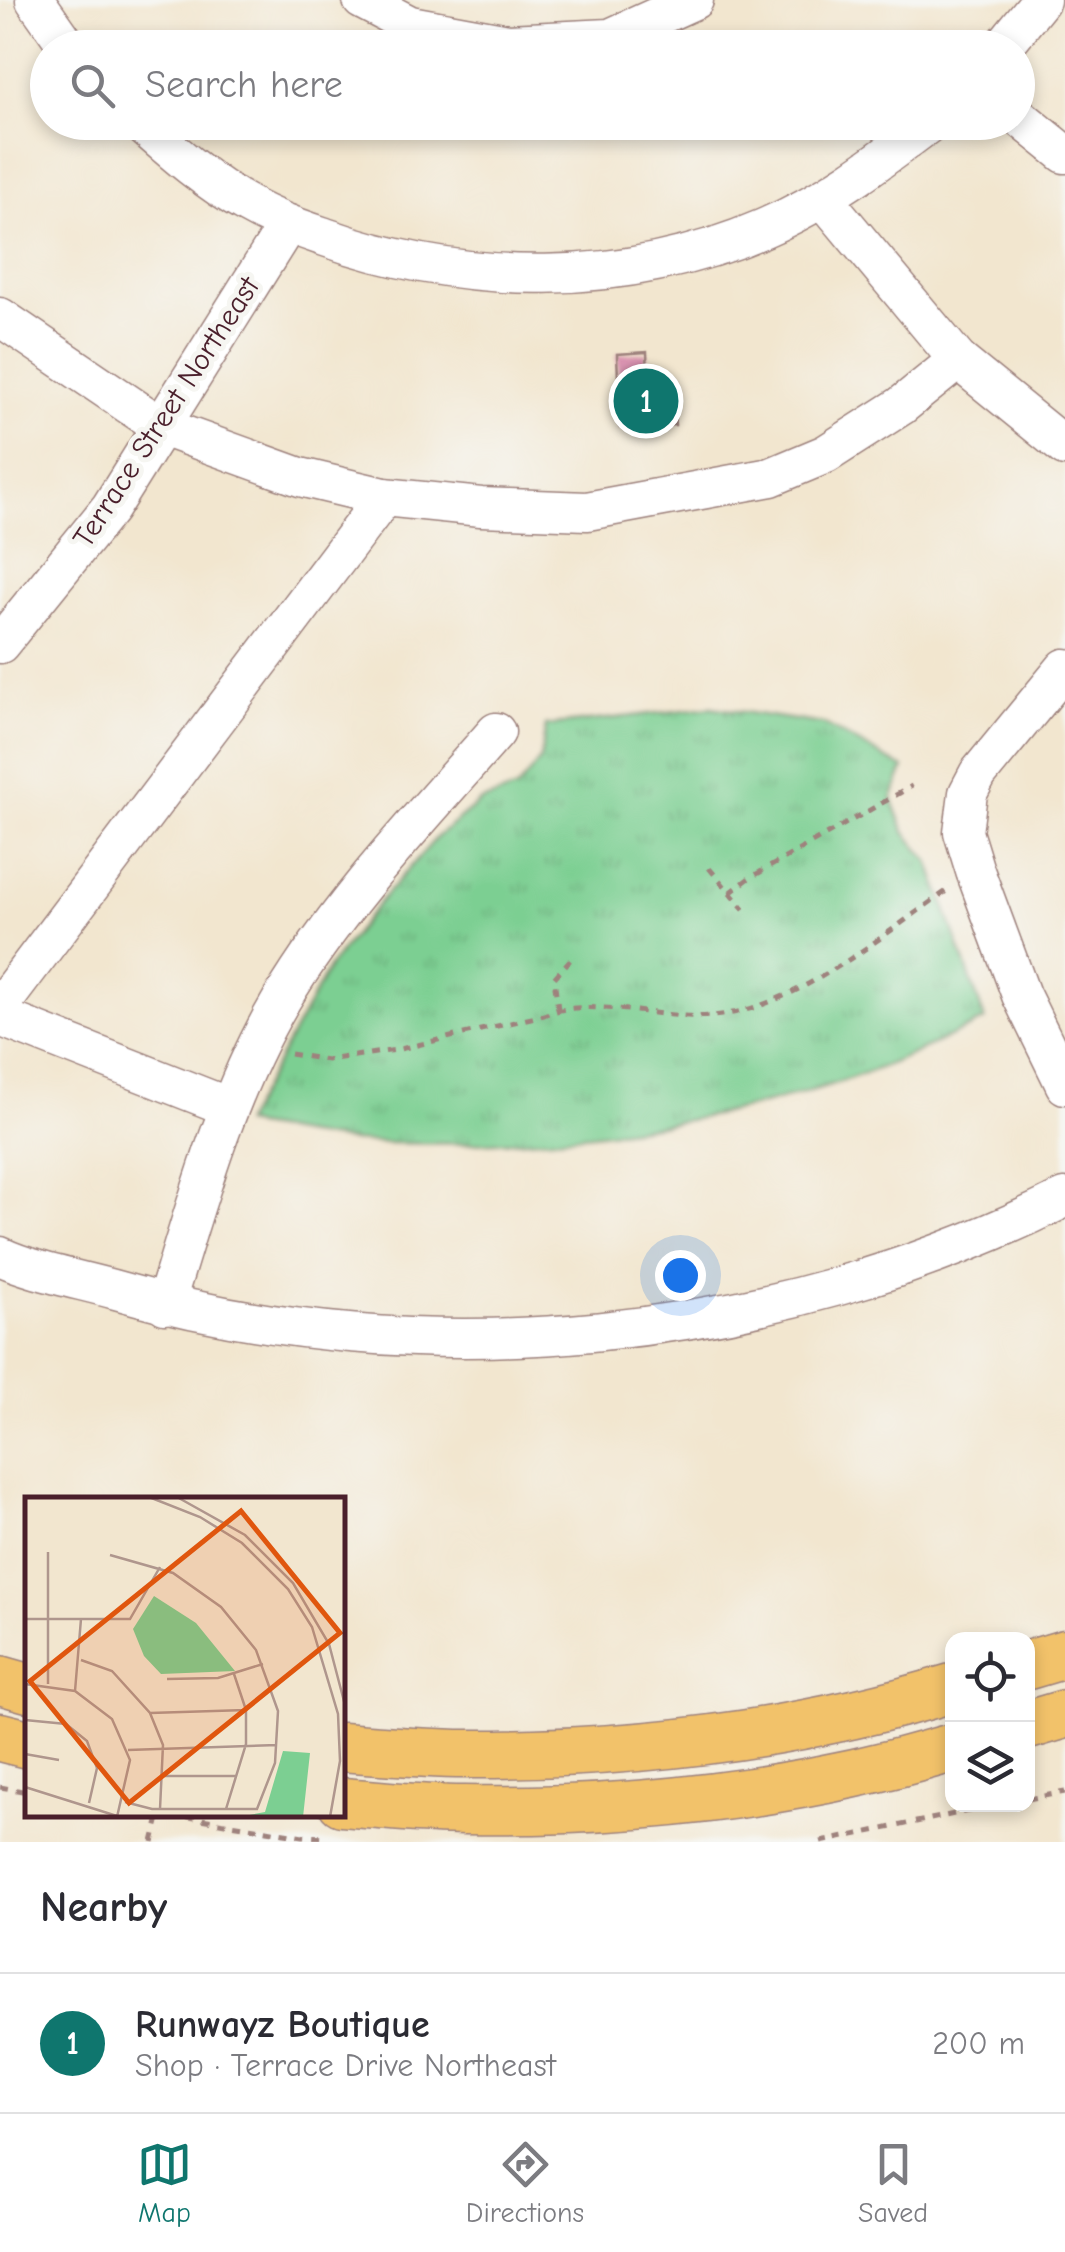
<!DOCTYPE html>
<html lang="en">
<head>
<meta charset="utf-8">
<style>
  :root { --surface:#fff; --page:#f2f2f3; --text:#2b2b33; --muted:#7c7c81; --line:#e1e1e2; --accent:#0f766e }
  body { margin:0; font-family:"Comic Neue",sans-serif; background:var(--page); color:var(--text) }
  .controls { position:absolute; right:30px; bottom:30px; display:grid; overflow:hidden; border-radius:20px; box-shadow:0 5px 15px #0003 }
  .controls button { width:90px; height:90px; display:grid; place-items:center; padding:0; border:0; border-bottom:2px solid var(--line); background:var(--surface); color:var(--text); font:50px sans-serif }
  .you { position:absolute; left:680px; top:1275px; width:35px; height:35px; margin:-25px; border:8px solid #fff; border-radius:50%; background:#1a73e8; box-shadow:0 0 0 15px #1a73e833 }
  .badge { display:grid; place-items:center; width:65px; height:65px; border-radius:50%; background:var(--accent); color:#fff; font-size:32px; font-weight:700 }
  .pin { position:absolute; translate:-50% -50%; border:5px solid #fff; box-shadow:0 2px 10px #0006 }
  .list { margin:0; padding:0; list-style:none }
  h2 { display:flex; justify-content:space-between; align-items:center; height:130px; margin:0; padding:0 40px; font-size:42px }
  h2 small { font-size:32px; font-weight:400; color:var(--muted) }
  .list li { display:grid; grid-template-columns:65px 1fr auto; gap:30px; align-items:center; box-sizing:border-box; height:140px; padding:0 40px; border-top:2px solid var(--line) }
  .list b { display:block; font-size:38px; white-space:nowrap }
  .list p { margin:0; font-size:32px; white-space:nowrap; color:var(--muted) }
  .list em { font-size:32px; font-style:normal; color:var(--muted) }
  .icon { flex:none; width:55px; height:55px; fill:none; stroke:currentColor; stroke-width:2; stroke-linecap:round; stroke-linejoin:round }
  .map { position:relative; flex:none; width:1065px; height:1842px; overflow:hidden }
  .search { position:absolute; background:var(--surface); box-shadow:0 5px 15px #0003; left:30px; right:30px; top:30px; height:110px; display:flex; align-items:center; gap:25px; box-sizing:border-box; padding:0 35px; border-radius:55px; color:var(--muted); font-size:38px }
  .sheet { height:270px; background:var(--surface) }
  nav { display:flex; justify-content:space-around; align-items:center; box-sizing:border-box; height:140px; border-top:2px solid var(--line); background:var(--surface); font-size:28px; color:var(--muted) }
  nav a { display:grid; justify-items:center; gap:5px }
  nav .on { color:var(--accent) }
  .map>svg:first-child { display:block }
</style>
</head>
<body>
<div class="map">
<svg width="1065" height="1842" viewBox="0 0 1065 1842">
  <defs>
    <pattern id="park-tufts" width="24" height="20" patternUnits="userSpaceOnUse" patternTransform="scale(2.5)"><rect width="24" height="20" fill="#7ccf92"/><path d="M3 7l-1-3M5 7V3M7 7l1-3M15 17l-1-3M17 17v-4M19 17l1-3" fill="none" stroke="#6db17e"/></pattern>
  </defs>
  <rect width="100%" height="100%" fill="#f6f6f2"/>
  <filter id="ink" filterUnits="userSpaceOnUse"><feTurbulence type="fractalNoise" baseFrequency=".01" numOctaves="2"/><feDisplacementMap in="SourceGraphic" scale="20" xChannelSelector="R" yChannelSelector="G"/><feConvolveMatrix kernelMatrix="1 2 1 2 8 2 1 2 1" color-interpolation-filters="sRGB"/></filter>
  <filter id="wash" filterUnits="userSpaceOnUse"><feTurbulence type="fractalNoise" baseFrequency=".0048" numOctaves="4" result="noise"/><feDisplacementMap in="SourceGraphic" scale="40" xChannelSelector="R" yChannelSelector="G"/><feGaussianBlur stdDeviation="2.25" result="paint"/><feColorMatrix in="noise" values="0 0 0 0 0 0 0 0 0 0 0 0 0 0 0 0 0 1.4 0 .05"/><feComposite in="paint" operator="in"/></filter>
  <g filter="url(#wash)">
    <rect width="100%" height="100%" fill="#f2e6cf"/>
    <path fill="url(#park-tufts)" stroke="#63775e" stroke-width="2.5" d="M711,707L823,724L904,768L892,799L905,832L929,861L985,1020C948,1037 912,1056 874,1070C720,1127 527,1150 364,1142C324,1140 283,1130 243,1124L329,967L381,900L437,837L481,801L517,789L540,760L546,726Z"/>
    <g id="blocks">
      <path fill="#d990af" d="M647,352L648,376L672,375L675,425L620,428L617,354Z"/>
    </g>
  </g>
  <g filter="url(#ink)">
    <use href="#blocks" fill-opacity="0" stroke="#9e827d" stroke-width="2.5"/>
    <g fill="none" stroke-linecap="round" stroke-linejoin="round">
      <defs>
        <g id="minor">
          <path d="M35,0L69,48"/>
          <path d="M362,0L410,25L508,43L610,38L694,0"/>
          <path d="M1002,48L1041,0"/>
          <path d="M1018,116L1065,154"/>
          <path d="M139,122C173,152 208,183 248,205C272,219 299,228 325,237C467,287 625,288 764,228C825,202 878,162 931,122"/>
          <path d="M824,199L958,360L1065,447"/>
          <path d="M0,317L162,427L300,477L384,497L481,507L587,511L771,477L826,454L901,406L958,360"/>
          <path d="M0,644L110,508L288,224"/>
          <path d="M1065,668L978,774L968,793L963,832L975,871L1021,995L1065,1085"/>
          <path d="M0,1006L384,497"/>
          <path d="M0,1017L229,1107"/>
          <path d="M0,1256C31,1271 81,1280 116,1290C423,1379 780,1342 1065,1198"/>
          <path d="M165,1305C197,1201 226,1093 282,999C341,901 421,818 496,732"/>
        </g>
        <g id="major">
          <path d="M1028,1665L1065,1654"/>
          <path d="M0,1680L28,1688"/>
          <path d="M1028,1725L1065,1714"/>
          <path d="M0,1737L28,1744"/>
          <path d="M342,1747C380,1750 419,1753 457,1754C624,1755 792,1737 952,1688"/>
          <path d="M342,1802C383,1805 424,1810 464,1810C628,1813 796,1794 952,1748"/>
        </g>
      </defs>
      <use href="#minor" stroke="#9e827d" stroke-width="41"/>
      <use href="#major" stroke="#9e827d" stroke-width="51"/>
      <g stroke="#9e827d" stroke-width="5" stroke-dasharray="8 8" stroke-linecap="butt">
        <path d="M709,868L744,909"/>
        <path d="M730,893L748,879L912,786"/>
        <path d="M558,1009L554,978L570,960"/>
        <path d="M290,1054L327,1060L396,1050L544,1015C587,996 663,1020 712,1016C796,1009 879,937 948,890"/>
        <path d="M0,1787L28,1792"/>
        <path d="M1028,1799L1065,1792"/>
        <path d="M171,1814L303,1836L324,1837"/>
        <path d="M153,1842L160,1814"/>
        <path d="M821,1842L1002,1804"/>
      </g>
      <use href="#minor" stroke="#fff" stroke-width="38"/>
      <use href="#major" stroke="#f2c26a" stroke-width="48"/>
    </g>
  </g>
  <g text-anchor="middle" stroke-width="10" stroke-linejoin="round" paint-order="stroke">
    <g font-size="30" fill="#4a1f2b" stroke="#f6f6f2">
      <text transform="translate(166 412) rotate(-57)" y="10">Terrace Street Northeast</text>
    </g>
  </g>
  <g transform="translate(25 1497)">
    <rect width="320" height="320" fill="#f2e6cf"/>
    <path d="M258,254L285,256L278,320H214L240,315Z" fill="#7ccf92"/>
    <path d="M129,99L171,126L210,174L136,177L119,159L108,132Z" fill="#7ccf92"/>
    <path fill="none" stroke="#af968d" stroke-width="2.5" d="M124,0L175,20L217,46L263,92L287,130L313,217L315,264L305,320M152,0L220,38L268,86L304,147L320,208M85,58L148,76L196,110L231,153L253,214L250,266L232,312H127L100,305M0,122H105L135,70M56,163L87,174L125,216L138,248L135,312M142,182L193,181L238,167M0,187L50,194L87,222L105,263L92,320M23,187V55M50,194L56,122M125,216L221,213M0,223L41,227L62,244L72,271L64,306M103,253L252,248M0,257L34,263M140,279H211M0,290L92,319M201,312L221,247V213L209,177"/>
    <path fill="#e0560e" fill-opacity="0.15" stroke="#e0560e" stroke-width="5" d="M216,14L315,136L104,306L5,184Z"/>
    <rect width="320" height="320" fill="none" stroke="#4a1f2b" stroke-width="5"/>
  </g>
</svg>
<div class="controls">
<button><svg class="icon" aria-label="locate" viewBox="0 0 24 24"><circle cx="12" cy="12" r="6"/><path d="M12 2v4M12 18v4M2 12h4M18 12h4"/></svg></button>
<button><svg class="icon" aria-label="layers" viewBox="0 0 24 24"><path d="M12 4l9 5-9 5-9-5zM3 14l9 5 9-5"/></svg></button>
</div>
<div class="you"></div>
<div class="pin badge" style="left:646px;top:401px">1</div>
<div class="search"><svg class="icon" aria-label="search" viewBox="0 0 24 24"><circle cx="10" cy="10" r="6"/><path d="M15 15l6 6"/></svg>Search here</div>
</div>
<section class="sheet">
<h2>Nearby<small></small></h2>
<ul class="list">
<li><span class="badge">1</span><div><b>Runwayz Boutique</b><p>Shop · Terrace Drive Northeast</p></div><em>200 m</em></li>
</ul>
</section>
<nav>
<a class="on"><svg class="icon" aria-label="map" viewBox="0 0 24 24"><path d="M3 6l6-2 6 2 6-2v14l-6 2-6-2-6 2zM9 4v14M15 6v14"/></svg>Map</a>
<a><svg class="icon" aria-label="directions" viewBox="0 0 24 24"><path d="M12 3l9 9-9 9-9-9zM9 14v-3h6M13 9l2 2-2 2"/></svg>Directions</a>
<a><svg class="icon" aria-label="saved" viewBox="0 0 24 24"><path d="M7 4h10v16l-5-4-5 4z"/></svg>Saved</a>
</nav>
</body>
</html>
